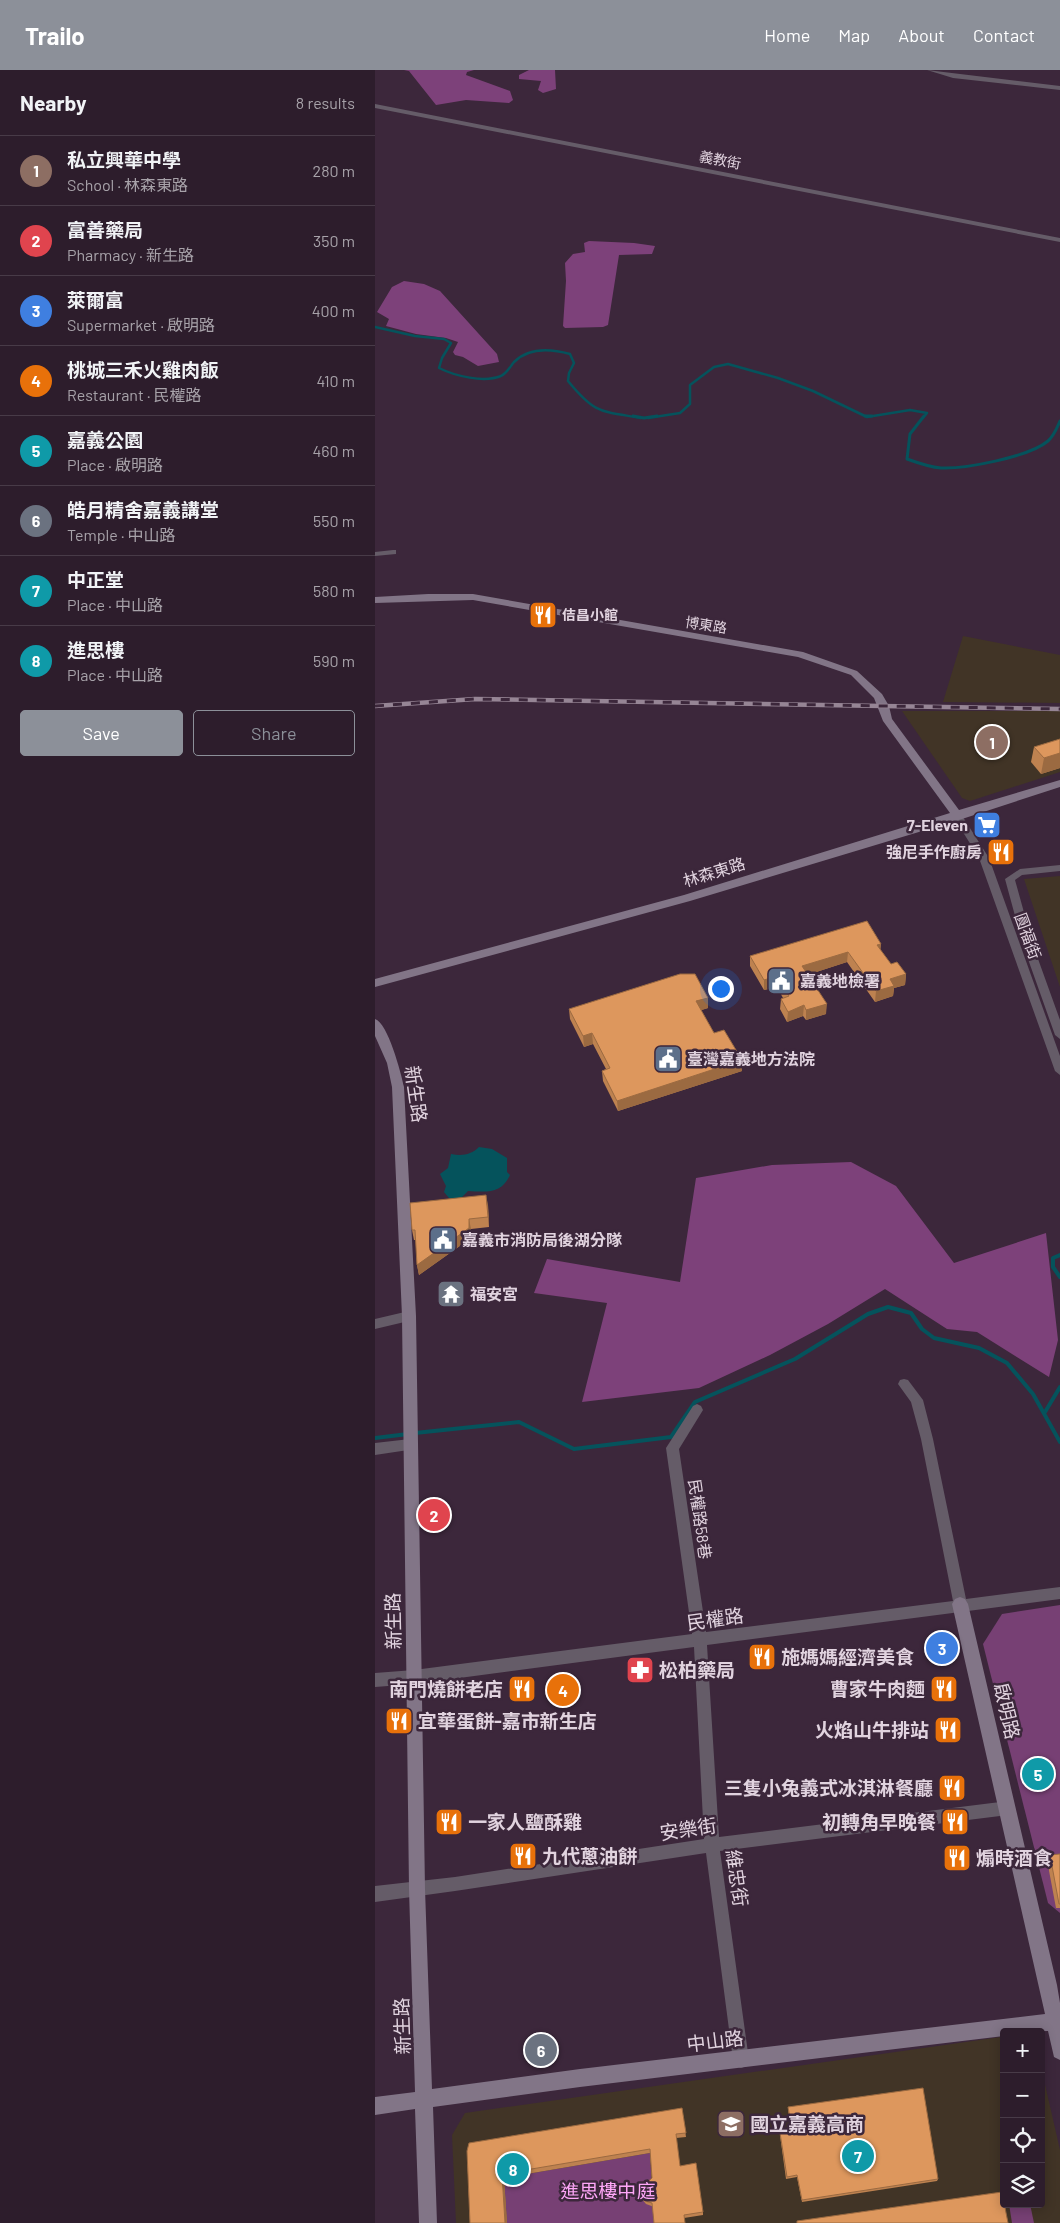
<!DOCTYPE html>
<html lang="en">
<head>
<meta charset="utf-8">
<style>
  :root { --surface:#2d1d2c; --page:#392a38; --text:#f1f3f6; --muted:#a7a2a9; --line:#483b48; --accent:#8c9099 }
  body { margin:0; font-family:Barlow,"Noto Sans TC",sans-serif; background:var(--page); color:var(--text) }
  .controls { position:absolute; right:15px; bottom:15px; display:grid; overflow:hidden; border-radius:5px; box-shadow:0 2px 12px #0003 }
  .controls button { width:45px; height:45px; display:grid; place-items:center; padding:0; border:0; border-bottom:1px solid var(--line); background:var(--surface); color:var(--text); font:25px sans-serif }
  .you { position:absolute; left:345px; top:918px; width:18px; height:18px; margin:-12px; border:4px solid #fff; border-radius:50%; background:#1a73e8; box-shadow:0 0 0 8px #1a73e833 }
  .badge { display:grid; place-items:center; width:32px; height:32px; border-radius:50%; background:var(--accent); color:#fff; font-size:16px; font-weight:700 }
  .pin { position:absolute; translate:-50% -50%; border:2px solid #fff; box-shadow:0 1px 5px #0006 }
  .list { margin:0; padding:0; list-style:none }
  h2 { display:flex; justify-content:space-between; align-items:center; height:65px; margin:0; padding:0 20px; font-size:21px }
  h2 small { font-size:16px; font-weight:400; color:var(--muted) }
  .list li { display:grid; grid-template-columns:32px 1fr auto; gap:15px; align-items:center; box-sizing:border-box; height:70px; padding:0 20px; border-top:1px solid var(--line) }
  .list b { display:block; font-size:19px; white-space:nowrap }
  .list p { margin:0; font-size:16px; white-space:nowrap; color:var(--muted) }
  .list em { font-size:16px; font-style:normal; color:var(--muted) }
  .actions { display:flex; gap:10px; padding:15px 20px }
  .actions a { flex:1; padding:11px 0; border:1px solid var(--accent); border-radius:5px; text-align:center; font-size:18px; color:var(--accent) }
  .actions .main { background:var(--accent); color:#fff }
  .icon { flex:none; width:28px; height:28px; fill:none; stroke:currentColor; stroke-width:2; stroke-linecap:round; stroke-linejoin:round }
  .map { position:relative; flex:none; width:685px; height:2153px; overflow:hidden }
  header { display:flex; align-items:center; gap:30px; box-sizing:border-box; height:70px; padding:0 25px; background:var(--accent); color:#fff }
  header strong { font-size:24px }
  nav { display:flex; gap:28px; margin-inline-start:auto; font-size:18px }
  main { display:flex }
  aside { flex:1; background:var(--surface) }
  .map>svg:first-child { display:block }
</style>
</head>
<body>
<header>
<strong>Trailo</strong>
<nav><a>Home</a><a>Map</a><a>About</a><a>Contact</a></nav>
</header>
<main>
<aside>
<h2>Nearby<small>8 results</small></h2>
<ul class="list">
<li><span class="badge" style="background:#8d6e63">1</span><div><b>私立興華中學</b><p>School · 林森東路</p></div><em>280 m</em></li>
<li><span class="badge" style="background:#e0444e">2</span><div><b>富善藥局</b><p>Pharmacy · 新生路</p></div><em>350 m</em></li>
<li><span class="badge" style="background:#3f7fe0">3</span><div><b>萊爾富</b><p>Supermarket · 啟明路</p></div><em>400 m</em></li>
<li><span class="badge" style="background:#e8710a">4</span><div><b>桃城三禾火雞肉飯</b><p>Restaurant · 民權路</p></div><em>410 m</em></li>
<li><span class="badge" style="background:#0f9aa8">5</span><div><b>嘉義公園</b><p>Place · 啟明路</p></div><em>460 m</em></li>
<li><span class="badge" style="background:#6b7280">6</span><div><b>皓月精舍嘉義講堂</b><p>Temple · 中山路</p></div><em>550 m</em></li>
<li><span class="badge" style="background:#0f9aa8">7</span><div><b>中正堂</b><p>Place · 中山路</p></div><em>580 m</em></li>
<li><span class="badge" style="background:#0f9aa8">8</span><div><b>進思樓</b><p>Place · 中山路</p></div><em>590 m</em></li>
</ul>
<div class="actions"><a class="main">Save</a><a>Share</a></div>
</aside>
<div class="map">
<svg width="685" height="2153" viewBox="0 0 685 2153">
  <rect width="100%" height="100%" fill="#3c273b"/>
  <g fill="#413426">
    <path d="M588,566L685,585V633L568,632Z"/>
    <path d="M527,641H685V702L595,731L587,728Z"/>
    <path d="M685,806V917L649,809Z"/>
    <path d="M626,1967L629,1969V2134H666V1997L685,2080V2153H81L77,2065L90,2043Z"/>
  </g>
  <g fill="#774074">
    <path d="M685,1535V1843L673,1833L608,1574L627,1544Z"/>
    <path d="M275,2083L279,2153H132L129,2108Z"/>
    <path d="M634,2134H655L659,2153H637Z"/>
  </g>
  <g fill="#7d417a">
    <path d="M29,0H99L92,2L91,5L135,21L138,30L134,33L91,30L61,35L34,1Z"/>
    <path d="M154,0H180L181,19L168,23L163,20L166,11L144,9V5Z"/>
    <path d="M214,171L259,173L280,176L277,184L244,185L233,255L228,257L190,258L188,256L191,211L190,193L198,184L210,182L209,173Z"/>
    <path d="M29,211L49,214L65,221L122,284L124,292L103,296L88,287L80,285L78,282L83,272L71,268L41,264L11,256L14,249L2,242L17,217Z"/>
    <path d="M476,1092L521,1116L579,1193L671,1163L683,1270L674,1307L602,1262L572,1259L510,1219L453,1254L395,1285L324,1318L207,1332L232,1233L159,1223L172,1189L305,1212L321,1108L397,1095Z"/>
  </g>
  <path fill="#05535c" d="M104,1077L117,1079L132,1088V1102L135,1105C126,1124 113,1122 93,1121L83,1131L74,1128L69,1122L71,1116L65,1104L73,1098L76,1084C87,1086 96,1085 104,1077Z"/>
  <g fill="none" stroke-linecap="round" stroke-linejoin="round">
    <g stroke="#05535c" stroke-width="2.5">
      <path d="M0,257L40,266L69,269L76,273L67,288L64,298C80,306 109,313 126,306C132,303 135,297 139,292C154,277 177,279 195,284L199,293L194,303L193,311C220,344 225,341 266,348"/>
      <path d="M273,348L305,343L315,334V315L339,297L353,294L403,308L438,321L492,347L535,340L552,343L548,348"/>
    </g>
    <g stroke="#05535c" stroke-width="3">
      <path d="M258,346L269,348L282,346"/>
      <path d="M490,346H497"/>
      <path d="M549,346L535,364L532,389C543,393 554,397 566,398C590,399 654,387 673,371C679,366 682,358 685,351"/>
    </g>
    <g stroke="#05535c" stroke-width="4">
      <path d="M685,1185L678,1188V1197L685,1207"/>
      <path d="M670,1342L685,1317"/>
      <path d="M40,1363L144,1352L199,1379L296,1367L320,1332L420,1289L493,1244L513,1237L536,1243L547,1259L559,1268L604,1278L632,1293L658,1324L685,1372"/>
      <path d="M0,1368L33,1364"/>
    </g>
    <g fill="#655c68" fill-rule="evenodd">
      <path d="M552,0L685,16V20L578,8Z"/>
      <path d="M0,34L685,168V172L0,38Z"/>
      <path d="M18,480H21V484L0,486V482Z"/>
      <path d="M583,743L586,744L614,788L685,986V1005L680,1001L604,788L578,746Z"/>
      <path d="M685,795V801L647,805L640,810L658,875L685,950V969L680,965L648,875L630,809L645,799Z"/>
      <path d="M34,1241L38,1242L40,1246L38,1250L0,1259V1249Z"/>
      <path d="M529,1309L533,1310L548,1330L558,1369L591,1529L685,1517V1529L332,1575L344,1767L633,1731L638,1733L640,1738L638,1743L633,1745L345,1781L374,1990L372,1996L366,1998L360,1996L358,1990L331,1783L80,1821L0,1832V1816L80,1807L329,1769L319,1577L39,1614L0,1617V1603L39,1600L317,1564L291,1378L318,1336L322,1334L326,1336L328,1340L304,1379L331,1562L578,1531L546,1369L536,1332L523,1314L525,1310Z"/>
      <path d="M35,1369L40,1371L41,1375L40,1379L0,1385V1373Z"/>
    </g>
    <g fill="#827587" fill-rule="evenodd">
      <path d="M53,524H98L428,582L482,601L507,624L514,636L517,649L584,740L685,710V717L587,749L315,831L0,917V909L309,825L575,743L508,651L499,628L476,605L423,587L98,530L0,533V527Z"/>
      <path d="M0,949C13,953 26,1003 29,1017L41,1246L50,1819L57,2019L205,1999L670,1944L577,1534L580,1529L585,1527L590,1529L593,1534L682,1915L685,1933V1990L679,1987L673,1961L629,1962V1966L205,2017L58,2037L62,2153H44L40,2039L0,2045V2027L40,2022L34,1819L27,1246L17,1017L12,993L0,966Z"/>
    </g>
    <defs>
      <path id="rail" d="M0,636L100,629L685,639"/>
    </defs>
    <use href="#rail" stroke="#968595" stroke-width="4.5"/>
    <use href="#rail" stroke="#3c273b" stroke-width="3" stroke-dasharray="9" stroke-linecap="butt"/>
  </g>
  <g fill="#be8250">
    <path d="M685,669V698L666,704L656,692L659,677Z"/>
    <path d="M506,874L505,880L516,894L531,904L530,915L519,918L518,926L500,932L472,892L432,905L451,944L431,950L428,946L412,952L405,939L406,929L408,928L402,917L389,920L375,896V886Z"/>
    <path d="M333,938L326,940L339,963L367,990V1001L243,1041L228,1011L227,1001L231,999L218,974L209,977L195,949L194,939Z"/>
    <path d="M113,1135L114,1157L96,1159V1168L44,1205L42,1195L41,1170H39L37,1160Z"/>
    <path d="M685,1784V1838H681L672,1790L675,1785Z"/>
    <path d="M413,2037L563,2109L562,2111L427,2132L422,2107L411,2109L405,2065V2063L416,2061L413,2039Z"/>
    <path d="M307,2038L311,2067L301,2068L305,2096L328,2142V2145L309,2148L271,2134L266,2128L265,2124L277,2108L275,2083L129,2108L132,2153H95L92,2081Z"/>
  </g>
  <g fill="#9b6a41">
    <path d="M685,683V698L666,704L669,688Z"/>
    <path d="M506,874L505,884L502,875Z"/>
    <path d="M473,882L472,892L426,907L427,896Z"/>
    <path d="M531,904L530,915L519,918L518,926L500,932L501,921L515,909Z"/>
    <path d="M402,906V917L389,920V910Z"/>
    <path d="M333,928V938L321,942V931Z"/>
    <path d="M452,934L451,944L431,950V940Z"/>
    <path d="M429,935L428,946L412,952L413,942Z"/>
    <path d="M217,963L218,974L209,977L208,966Z"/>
    <path d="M367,990V1001L243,1041L242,1031Z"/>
    <path d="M111,1125L113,1135L114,1157L113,1147Z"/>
    <path d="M94,1149L96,1159V1168L44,1205L42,1195Z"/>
    <path d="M127,2104L129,2108L132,2153H130Z"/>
  </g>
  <g fill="#dd975d" stroke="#9b6a41">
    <path d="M685,669V683L669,688L659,677Z"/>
    <path d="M492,851L506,874L502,875L516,894L522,892L531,904L515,909L519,916L501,921L473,882L427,896L452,934L431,940L429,935L413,942L406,929L414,926L402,906L389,910L375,886Z"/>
    <path d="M305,904H320L333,928L321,931L339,963L349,960L367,990L242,1031L227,1001L235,998L217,963L208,966L194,939Z"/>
    <path d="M111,1125L113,1147L94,1149V1158L42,1195L40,1160H37L35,1133Z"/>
    <path d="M685,1784V1834H684L675,1785Z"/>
    <path d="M548,2018L563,2109L427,2130L422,2105L412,2107L405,2063L417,2061L413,2037Z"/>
    <path d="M307,2038L311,2063L301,2064L305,2096L321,2093L328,2142L309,2145L310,2153H279L277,2133L270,2131L265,2124L267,2117L277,2108L275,2079L127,2104L130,2153H95L92,2081L94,2073Z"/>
    <path d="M627,2122L633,2153H422V2151Z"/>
  </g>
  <defs>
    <symbol id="restaurant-square" viewBox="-11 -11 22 22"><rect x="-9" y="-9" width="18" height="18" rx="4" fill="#e8710a" stroke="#3c273b"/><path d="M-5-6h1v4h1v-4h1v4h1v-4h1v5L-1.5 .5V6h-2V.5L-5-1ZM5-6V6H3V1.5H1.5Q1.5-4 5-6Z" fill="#fff"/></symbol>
    <symbol id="supermarket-square" viewBox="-11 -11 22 22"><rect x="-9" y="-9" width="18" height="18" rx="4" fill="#3f7fe0" stroke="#3c273b"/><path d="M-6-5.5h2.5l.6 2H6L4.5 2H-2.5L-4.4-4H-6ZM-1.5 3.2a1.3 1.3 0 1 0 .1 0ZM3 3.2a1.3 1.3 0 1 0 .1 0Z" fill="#fff"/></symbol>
    <symbol id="civic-square" viewBox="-11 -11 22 22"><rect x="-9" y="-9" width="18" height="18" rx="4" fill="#5c6f8a" stroke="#3c273b"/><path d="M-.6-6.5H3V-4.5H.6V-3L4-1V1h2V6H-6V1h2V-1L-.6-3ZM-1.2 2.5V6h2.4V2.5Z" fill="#fff"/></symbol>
    <symbol id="temple-square" viewBox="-11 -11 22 22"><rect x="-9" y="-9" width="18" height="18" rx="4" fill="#6b7280" stroke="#3c273b"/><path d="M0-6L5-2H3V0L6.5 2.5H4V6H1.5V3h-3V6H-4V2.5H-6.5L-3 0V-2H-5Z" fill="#fff"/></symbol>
    <symbol id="pharmacy-square" viewBox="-11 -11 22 22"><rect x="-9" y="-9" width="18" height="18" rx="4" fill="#e0444e" stroke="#3c273b"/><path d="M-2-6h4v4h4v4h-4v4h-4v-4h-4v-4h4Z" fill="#fff"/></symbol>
    <symbol id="school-square" viewBox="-11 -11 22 22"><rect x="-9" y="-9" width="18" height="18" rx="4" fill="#8d6e63" stroke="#3c273b"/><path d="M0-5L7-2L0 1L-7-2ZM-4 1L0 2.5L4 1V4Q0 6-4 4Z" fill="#fff"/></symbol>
  </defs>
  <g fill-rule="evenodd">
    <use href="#restaurant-square" x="152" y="529" width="32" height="32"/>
    <use href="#supermarket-square" x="596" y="739" width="32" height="32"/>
    <use href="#restaurant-square" x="610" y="766" width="32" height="32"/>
    <use href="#civic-square" x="390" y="895" width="32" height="32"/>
    <use href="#civic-square" x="277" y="973" width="32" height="32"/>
    <use href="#civic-square" x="52" y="1154" width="32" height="32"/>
    <use href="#temple-square" x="60" y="1208" width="32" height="32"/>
    <use href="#restaurant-square" x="371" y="1571" width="32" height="32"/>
    <use href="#pharmacy-square" x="249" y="1584" width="32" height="32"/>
    <use href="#restaurant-square" x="131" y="1603" width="32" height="32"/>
    <use href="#restaurant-square" x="553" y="1603" width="32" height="32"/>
    <use href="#restaurant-square" x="8" y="1635" width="32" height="32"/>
    <use href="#restaurant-square" x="557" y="1644" width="32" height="32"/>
    <use href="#restaurant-square" x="561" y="1702" width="32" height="32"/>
    <use href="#restaurant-square" x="58" y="1736" width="32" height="32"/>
    <use href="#restaurant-square" x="564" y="1736" width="32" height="32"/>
    <use href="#restaurant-square" x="132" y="1770" width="32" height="32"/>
    <use href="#restaurant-square" x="566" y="1772" width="32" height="32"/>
    <use href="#school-square" x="340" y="2038" width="32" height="32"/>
  </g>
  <g text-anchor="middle" stroke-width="5" stroke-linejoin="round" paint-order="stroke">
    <g font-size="14" fill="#e1d3df" stroke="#3c273b">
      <text transform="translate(345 90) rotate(11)" y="5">義教街</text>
      <text transform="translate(331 555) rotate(9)" y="5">博東路</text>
    </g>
    <g font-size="14" font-weight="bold" fill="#e1d3df" stroke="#3c273b" text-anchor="start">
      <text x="187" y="550">佶昌小館</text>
    </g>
    <g font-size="16" font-weight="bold" fill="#e1d3df" stroke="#3c273b" text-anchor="start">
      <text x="593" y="761" text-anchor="end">7-Eleven</text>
      <text x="607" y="788" text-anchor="end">強尼手作廚房</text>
      <text x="425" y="917">嘉義地檢署</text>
      <text x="312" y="995">臺灣嘉義地方法院</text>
      <text x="87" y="1176">嘉義市消防局後湖分隊</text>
      <text x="95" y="1230">福安宮</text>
    </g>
    <g font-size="16" fill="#e1d3df" stroke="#3c273b">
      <text transform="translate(339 802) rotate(-17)" y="6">林森東路</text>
      <text transform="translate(653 866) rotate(70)" y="6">圓福街</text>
      <text transform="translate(325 1449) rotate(82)" y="6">民權路58巷</text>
    </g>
    <g font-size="19" fill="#e1d3df" stroke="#3c273b">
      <text transform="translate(41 1024) rotate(82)" y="7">新生路</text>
      <text transform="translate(340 1549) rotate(-8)" y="7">民權路</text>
      <text transform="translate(18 1551) rotate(-91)" y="7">新生路</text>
      <text transform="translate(632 1641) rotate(77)" y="7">啟明路</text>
      <text transform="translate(313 1759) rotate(-8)" y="7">安樂街</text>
      <text transform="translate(362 1808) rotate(82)" y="7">維忠街</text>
      <text transform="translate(27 1956) rotate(-92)" y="7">新生路</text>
      <text transform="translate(340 1971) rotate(-7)" y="7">中山路</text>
    </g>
    <g font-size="19" font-weight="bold" fill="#e1d3df" stroke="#3c273b" text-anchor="start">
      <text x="406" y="1594">施媽媽經濟美食</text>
      <text x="284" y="1607">松柏藥局</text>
      <text x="128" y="1626" text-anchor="end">南門燒餅老店</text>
      <text x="550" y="1626" text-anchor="end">曹家牛肉麵</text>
      <text x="43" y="1658">宜華蛋餅-嘉市新生店</text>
      <text x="554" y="1667" text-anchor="end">火焰山牛排站</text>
      <text x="558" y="1725" text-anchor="end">三隻小兔義式冰淇淋餐廳</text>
      <text x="93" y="1759">一家人鹽酥雞</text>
      <text x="561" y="1759" text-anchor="end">初轉角早晚餐</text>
      <text x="167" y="1793">九代蔥油餅</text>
      <text x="601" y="1795">煽時酒食</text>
      <text x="375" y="2061">國立嘉義高商</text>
    </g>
    <g font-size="19" fill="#fea7f8" stroke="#3c273b">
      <text x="233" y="2128">進思樓中庭</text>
    </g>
  </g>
</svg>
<div class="controls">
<button>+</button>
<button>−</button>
<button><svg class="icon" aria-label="locate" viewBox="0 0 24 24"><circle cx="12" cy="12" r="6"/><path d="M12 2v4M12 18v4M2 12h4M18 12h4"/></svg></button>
<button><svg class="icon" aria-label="layers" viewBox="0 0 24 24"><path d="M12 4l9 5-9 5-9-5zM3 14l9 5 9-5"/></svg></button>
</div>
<div class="you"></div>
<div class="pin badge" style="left:617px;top:672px;background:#8d6e63">1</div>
<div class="pin badge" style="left:59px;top:1445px;background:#e0444e">2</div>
<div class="pin badge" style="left:567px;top:1578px;background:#3f7fe0">3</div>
<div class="pin badge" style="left:188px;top:1620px;background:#e8710a">4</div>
<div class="pin badge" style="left:663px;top:1704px;background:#0f9aa8">5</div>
<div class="pin badge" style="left:166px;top:1980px;background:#6b7280">6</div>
<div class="pin badge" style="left:483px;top:2086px;background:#0f9aa8">7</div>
<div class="pin badge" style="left:138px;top:2099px;background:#0f9aa8">8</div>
</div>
</main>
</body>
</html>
